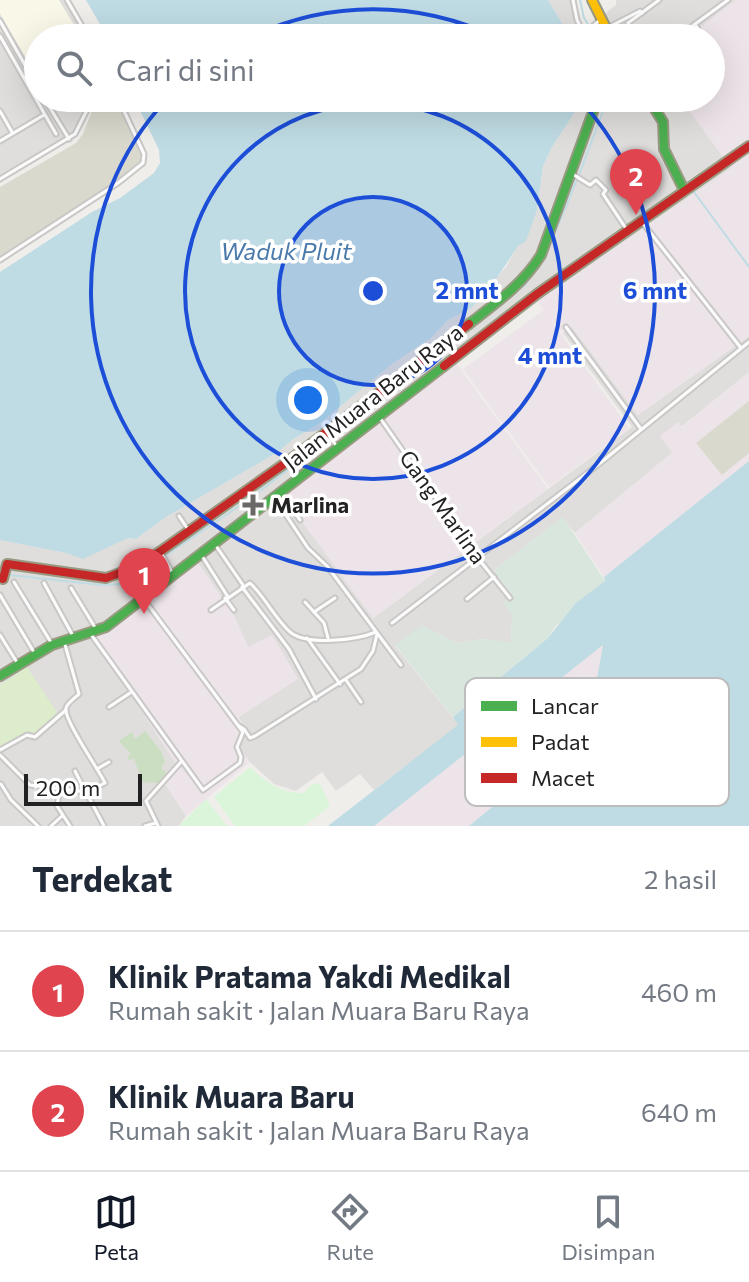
<!DOCTYPE html>
<html lang="id">
<head>
<meta charset="utf-8">
<style>
  :root { --surface:#fff; --page:#f6f6f7; --text:#1f2937; --muted:#747a83; --line:#e0e1e3; --accent:#111827 }
  body { margin:0; font-family:Commissioner,sans-serif; background:var(--page); color:var(--text) }
  .scale { position:absolute; left:24px; bottom:20px; width:118px; box-sizing:border-box; padding-left:8px; border:4px solid #222; border-top:0; font-size:22px; line-height:28px; white-space:nowrap; color:#222; -webkit-text-stroke:6px #fff; paint-order:stroke }
  .you { position:absolute; left:308px; top:400px; width:28px; height:28px; margin:-20px; border:6px solid #fff; border-radius:50%; background:#1a73e8; box-shadow:0 0 0 12px #1a73e833 }
  .badge { display:grid; place-items:center; width:52px; height:52px; border-radius:50%; background:var(--accent); color:#fff; font-size:26px; font-weight:700 }
  .pin { position:absolute; translate:-50% -66px; filter:drop-shadow(0 2px 4px #0008) }
  .pin::after { content:''; position:absolute; top:42px; width:28px; height:24px; background:inherit; clip-path:polygon(0 0,100% 0,50% 100%) }
  .list { margin:0; padding:0; list-style:none }
  h2 { display:flex; justify-content:space-between; align-items:center; height:104px; margin:0; padding:0 32px; font-size:34px }
  h2 small { font-size:26px; font-weight:400; color:var(--muted) }
  .list li { display:grid; grid-template-columns:52px 1fr auto; gap:24px; align-items:center; box-sizing:border-box; height:120px; padding:0 32px; border-top:2px solid var(--line) }
  .list b { display:block; font-size:30px; white-space:nowrap }
  .list p { margin:0; font-size:26px; white-space:nowrap; color:var(--muted) }
  .list em { font-size:26px; font-style:normal; color:var(--muted) }
  .icon { flex:none; width:44px; height:44px; fill:none; stroke:currentColor; stroke-width:2; stroke-linecap:round; stroke-linejoin:round }
  .map { position:relative; flex:none; width:749px; height:826px; overflow:hidden }
  .search { position:absolute; background:var(--surface); box-shadow:0 8px 32px #0002; left:24px; right:24px; top:24px; height:88px; display:flex; align-items:center; gap:20px; box-sizing:border-box; padding:0 28px; border-radius:44px; color:var(--muted); font-size:30px }
  .sheet { height:344px; background:var(--surface) }
  nav { display:flex; justify-content:space-around; align-items:center; box-sizing:border-box; height:112px; border-top:2px solid var(--line); background:var(--surface); font-size:22px; color:var(--muted) }
  nav a { display:grid; justify-items:center; gap:4px }
  nav .on { color:var(--accent) }
  .map>svg:first-child { display:block }
</style>
</head>
<body>
<div class="map">
<svg width="749" height="826" viewBox="0 0 749 826">
  <rect width="100%" height="100%" fill="#f0eeeb"/>
  <g fill="#dfdedc">
    <path d="M0,0H63L85,38H38V98H90L72,135L0,178Z"/>
    <path d="M548,0H573L587,34L594,31L598,38H571Z"/>
    <path d="M616,0H736L687,38H612L599,18L616,5Z"/>
    <path d="M579,98H680L732,168L548,294L284,496L373,618L632,427L563,333L572,327L638,415L749,336V372L681,427L660,436L673,452L575,533L562,518L494,570L513,597L511,643L482,639L457,643L422,626L395,646L459,725L374,790L360,774L336,791L322,772L296,791L274,784L250,762L238,746V717L298,678L248,647L234,616L198,563L111,629L94,639L179,767L164,782L186,816L179,826H0V751L32,731L36,736L28,667L0,685V540L66,553L83,558L128,538L136,539L166,517L278,452L292,440L320,423L392,364L431,338L448,320L470,309L506,267L537,210L543,166L552,147L579,106Z"/>
  </g>
  <g fill="#ede4e9">
    <path d="M736,0H749V336L638,415L572,327L563,333L548,316L629,428L549,487L463,369L544,310L538,302L548,294L731,168L680,98H711V38H687Z"/>
    <path d="M457,364L548,489L373,618L283,496Z"/>
    <path d="M749,372V461L604,577L575,533L672,453L660,436L678,422L682,427Z"/>
    <path d="M198,563L234,616L248,647L272,635L298,679L239,717L247,733L238,746L250,762L186,816L164,782L178,767L94,638L111,629Z"/>
    <path d="M604,644L588,729L469,826H374Z"/>
  </g>
  <path fill="#f8f7e8" d="M0,0H59L82,38H38V73L36,75L0,14Z"/>
  <g fill="#d9d9cd">
    <path d="M97,98H114L142,155V162L117,181L0,256V187L76,143L83,134Z"/>
    <path d="M749,401V453L722,475L696,443Z"/>
  </g>
  <path fill="#ddeccb" d="M27,667L60,717L36,737L32,731L0,751V685Z"/>
  <path fill="#cbdec1" d="M145,731L161,751L165,761L161,768L168,774L159,783L143,782L134,759L129,760L127,757L131,754L119,741L132,732L135,739Z"/>
  <path fill="#d9e6de" d="M563,517L605,581L555,627L548,638L453,717L395,645L422,625L457,643L482,639L511,642L512,615L503,603L512,596L494,570Z"/>
  <g fill="#daf5da">
    <path d="M250,767C267,783 281,793 304,793L311,785L320,783L330,806L304,826H235L214,797Z"/>
    <path d="M206,799L227,826H181V824Z"/>
  </g>
  <g fill="#bfdbe3">
    <path d="M86,0H548L571,38H108Z"/>
    <path d="M134,98H579V106L552,147L543,166L537,210L526,241L518,246L489,290L470,309L448,320L431,338L392,364L320,423L292,440L278,452L166,517L136,539L128,538L83,559L66,553L0,540V272L92,212L120,198L154,173L160,163L159,150Z"/>
    <path d="M749,461V826H469L588,729L603,645L374,826H328L458,725L453,717L548,638L576,603L605,581L604,577Z"/>
  </g>
  <g fill="none" stroke-linecap="round" stroke-linejoin="round">
    <g stroke="#bfdbe3" stroke-width="2">
      <path d="M580,0L584,18L597,38"/>
      <path d="M611,33L614,38"/>
      <path d="M579,175L608,98"/>
      <path d="M694,192L749,267"/>
      <path d="M333,437L525,285C549,252 562,216 577,179"/>
      <path d="M165,556L245,502L329,439"/>
      <path d="M0,574L102,585L120,584L161,558"/>
    </g>
    <defs>
      <g id="street">
        <path d="M67,0L89,38"/>
        <path d="M573,0L577,20L586,38"/>
        <path d="M0,21L38,88"/>
        <path d="M607,28L640,11L642,13"/>
        <path d="M584,34L600,20"/>
        <path d="M0,36L56,134"/>
        <path d="M638,38L628,23L659,0"/>
        <path d="M676,38L728,0"/>
        <path d="M685,38L698,29L695,24"/>
        <path d="M44,98L69,139"/>
        <path d="M0,111L12,132"/>
        <path d="M0,141L44,115"/>
        <path d="M571,173L590,185L596,180L606,190L603,194L627,230"/>
        <path d="M0,179L75,134L93,98"/>
        <path d="M642,222L741,348"/>
        <path d="M0,260L118,183L143,163L144,154L118,98"/>
        <path d="M566,327L641,429"/>
        <path d="M378,415L477,557L510,598"/>
        <path d="M327,432L337,447"/>
        <path d="M281,492L300,520"/>
        <path d="M274,497L308,548L327,566L401,665"/>
        <path d="M179,516L189,531"/>
        <path d="M214,543L243,585"/>
        <path d="M161,553L173,574"/>
        <path d="M202,556L228,597"/>
        <path d="M14,582L52,644"/>
        <path d="M44,583L73,636"/>
        <path d="M242,587L289,649L316,699"/>
        <path d="M71,588L96,629"/>
        <path d="M0,595L35,654"/>
        <path d="M225,598L234,610"/>
        <path d="M467,599L494,577"/>
        <path d="M305,602L324,623L328,638"/>
        <path d="M211,610L250,583C265,597 274,617 290,632C306,646 357,640 376,632"/>
        <path d="M314,612L335,598"/>
        <path d="M392,623L599,464L749,342"/>
        <path d="M90,633L203,790L240,763L241,757L237,747L243,732L143,598"/>
        <path d="M0,635L18,664"/>
        <path d="M307,638L340,684"/>
        <path d="M346,680L361,702"/>
        <path d="M109,707L130,693"/>
        <path d="M239,726L244,729L250,738L255,736L361,669L373,651L377,634"/>
        <path d="M0,750L27,735L35,737L66,710"/>
        <path d="M0,755L30,785L86,792L105,783C99,770 63,719 66,708C67,703 76,697 79,694L64,641"/>
        <path d="M97,769L109,762"/>
        <path d="M75,771L85,791"/>
        <path d="M1,784L11,800L38,826"/>
        <path d="M60,788L57,806L70,826"/>
        <path d="M86,792L104,826"/>
        <path d="M51,826L62,816"/>
        <path d="M145,826L156,823"/>
        <path d="M158,826L146,801L181,762"/>
      </g>
      <g id="fast">
        <path d="M648,98L663,122L664,149L684,190"/>
        <path d="M469,324C496,303 523,284 541,255L598,98"/>
        <path d="M0,676L52,645L106,627L444,366"/>
      </g>
      <path id="slow" d="M592,0L611,38"/>
      <g id="jam">
        <path d="M444,366L537,294L749,146"/>
        <path d="M0,578L3,579L7,564L106,578L141,565L291,459L469,324"/>
      </g>
    </defs>
    <use href="#street" stroke="#c9c8c7" stroke-width="7"/>
    <use href="#fast" stroke="#999a82" stroke-width="12"/>
    <use href="#slow" stroke="#999a82" stroke-width="12"/>
    <use href="#jam" stroke="#999a82" stroke-width="12"/>
    <use href="#street" stroke="#fdfcfc" stroke-width="3"/>
    <use href="#fast" stroke="#4caf50" stroke-width="8"/>
    <use href="#slow" stroke="#ffc107" stroke-width="8"/>
    <use href="#jam" stroke="#c62828" stroke-width="8"/>
  </g>
  <circle cx="373" cy="291" r="94" fill="#1d4ed8" fill-opacity=".12"/>
  <g fill="none" stroke="#1d4ed8" stroke-width="4">
    <circle cx="373" cy="291" r="94"/>
    <circle cx="373" cy="291" r="188"/>
    <path d="M249 38A282 282 0 0 1 497 38M579 99A282 282 0 1 1 167 99"/>
  </g>
  <path fill="#6a6968" stroke="#fff" stroke-width="3" d="M249 493h8v8h8v8h-8v8h-8v-8h-8v-8h8z"/>
  <g text-anchor="middle" stroke-width="7" stroke-linejoin="round" paint-order="stroke">
    <g font-size="22" fill="#222" stroke="#fff">
      <text transform="translate(373 397) rotate(-38)" y="8">Jalan Muara Baru Raya</text>
      <text transform="translate(443 507) rotate(55)" y="8">Gang Marlina</text>
    </g>
    <g font-size="22" font-weight="bold" fill="#222" stroke="#fff" text-anchor="start">
      <text x="271" y="513">Marlina</text>
    </g>
    <g font-size="24" font-style="italic" fill="#4a7aab" stroke="#fff">
      <text x="286" y="260">Waduk Pluit</text>
    </g>
  </g>
  <rect x="465" y="678" width="264" height="128" rx="12" fill="#fff" stroke="#bdbdbd" stroke-width="2"/>
  <rect x="481" y="701" width="36" height="10" fill="#4caf50"/>
  <rect x="481" y="737" width="36" height="10" fill="#ffc107"/>
  <rect x="481" y="773" width="36" height="10" fill="#c62828"/>
  <g font-size="22" fill="#222">
    <text x="531" y="714">Lancar</text>
    <text x="531" y="750">Padat</text>
    <text x="531" y="786">Macet</text>
  </g>
  <circle cx="373" cy="291" r="12" fill="#1d4ed8" stroke="#fff" stroke-width="4"/>
  <g font-size="24" text-anchor="middle" font-weight="bold" fill="#1d4ed8" stroke="#fff" stroke-width="7" stroke-linejoin="round" paint-order="stroke">
    <text x="467" y="299">2 mnt</text>
    <text x="655" y="299">6 mnt</text>
    <text x="550" y="364">4 mnt</text>
  </g>
</svg>
<div class="scale">200 m</div>
<div class="you"></div>
<div class="pin badge" style="left:144px;top:614px;background:#e0444e">1</div>
<div class="pin badge" style="left:636px;top:215px;background:#e0444e">2</div>
<div class="search"><svg class="icon" aria-label="search" viewBox="0 0 24 24"><circle cx="10" cy="10" r="6"/><path d="M15 15l6 6"/></svg>Cari di sini</div>
</div>
<section class="sheet">
<h2>Terdekat<small>2 hasil</small></h2>
<ul class="list">
<li><span class="badge" style="background:#e0444e">1</span><div><b>Klinik Pratama Yakdi Medikal</b><p>Rumah sakit · Jalan Muara Baru Raya</p></div><em>460 m</em></li>
<li><span class="badge" style="background:#e0444e">2</span><div><b>Klinik Muara Baru</b><p>Rumah sakit · Jalan Muara Baru Raya</p></div><em>640 m</em></li>
</ul>
</section>
<nav>
<a class="on"><svg class="icon" aria-label="map" viewBox="0 0 24 24"><path d="M3 6l6-2 6 2 6-2v14l-6 2-6-2-6 2zM9 4v14M15 6v14"/></svg>Peta</a>
<a><svg class="icon" aria-label="directions" viewBox="0 0 24 24"><path d="M12 3l9 9-9 9-9-9zM9 14v-3h6M13 9l2 2-2 2"/></svg>Rute</a>
<a><svg class="icon" aria-label="saved" viewBox="0 0 24 24"><path d="M7 4h10v16l-5-4-5 4z"/></svg>Disimpan</a>
</nav>
</body>
</html>
